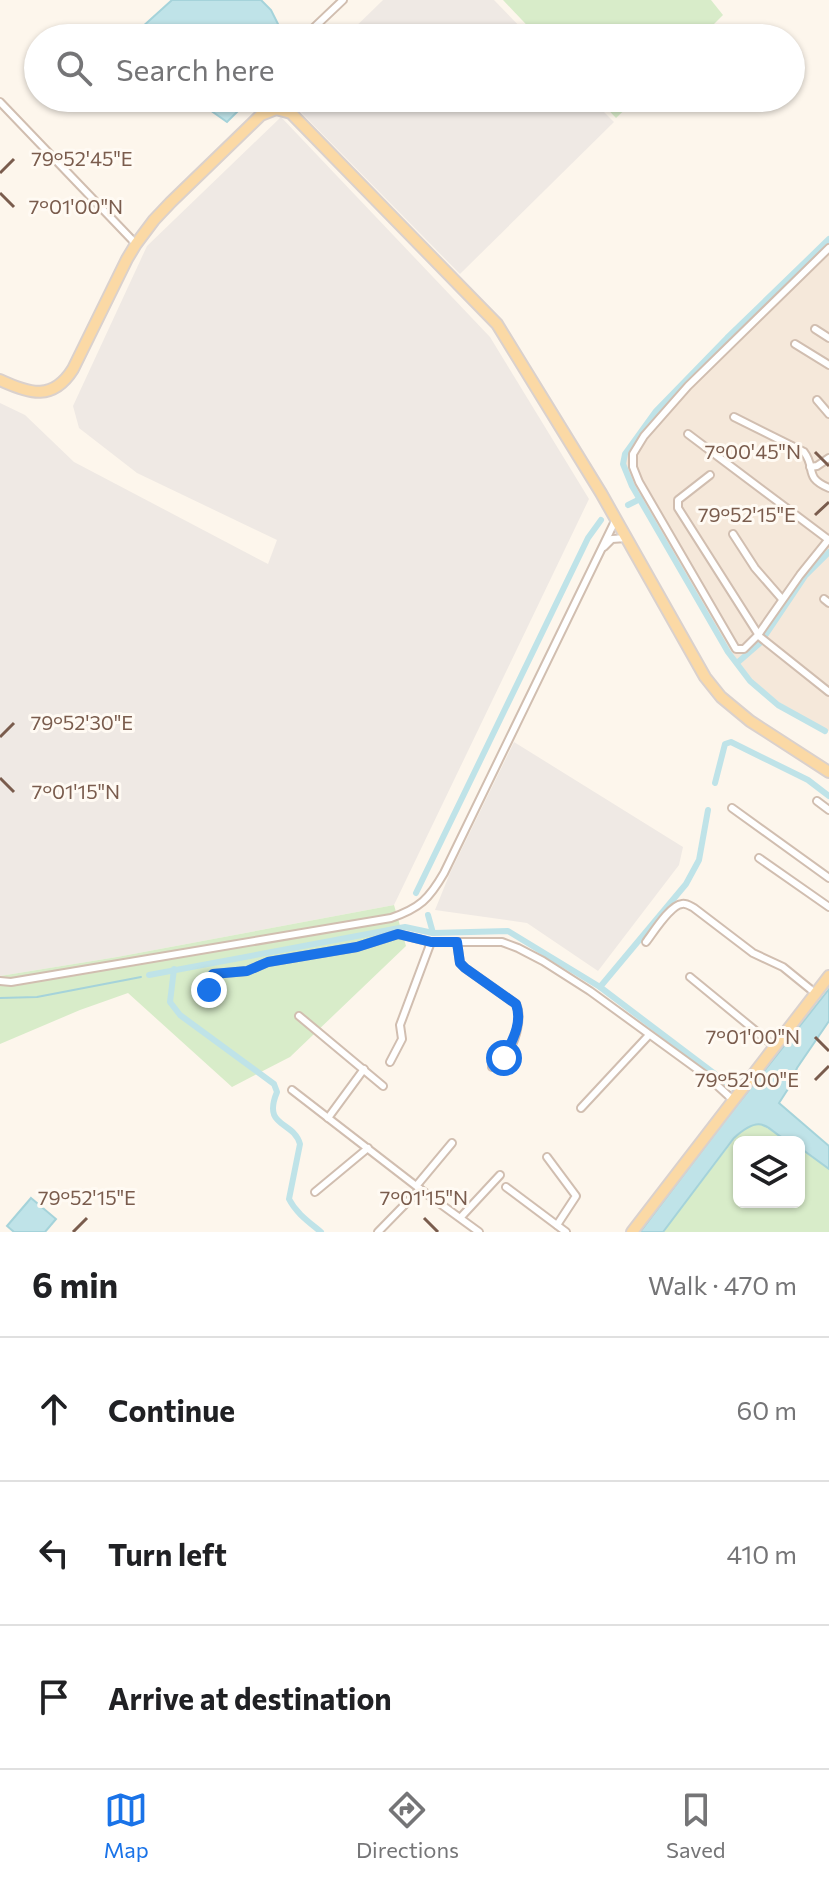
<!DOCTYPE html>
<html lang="en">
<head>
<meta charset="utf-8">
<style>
  :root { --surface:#fff; --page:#f6f6f6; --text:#202124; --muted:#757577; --line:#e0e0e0; --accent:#1a73e8 }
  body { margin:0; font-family:Commissioner,sans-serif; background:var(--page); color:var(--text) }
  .controls { position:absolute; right:24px; bottom:24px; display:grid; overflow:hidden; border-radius:12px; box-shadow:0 2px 6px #0004 }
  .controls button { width:72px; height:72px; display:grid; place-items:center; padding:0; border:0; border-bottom:2px solid var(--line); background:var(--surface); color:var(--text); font:40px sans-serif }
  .stop { position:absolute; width:24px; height:24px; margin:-18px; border:6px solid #1a73e8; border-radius:50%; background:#fff }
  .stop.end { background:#1a73e8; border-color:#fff; box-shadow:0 2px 8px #0008 }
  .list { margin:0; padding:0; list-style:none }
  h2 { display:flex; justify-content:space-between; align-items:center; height:104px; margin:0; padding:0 32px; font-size:34px }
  h2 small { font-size:26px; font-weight:400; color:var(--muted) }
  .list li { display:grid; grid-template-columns:52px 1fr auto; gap:24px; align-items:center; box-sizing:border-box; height:144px; padding:0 32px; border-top:2px solid var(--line) }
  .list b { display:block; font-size:30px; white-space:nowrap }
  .list em { font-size:26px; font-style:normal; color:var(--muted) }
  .icon { flex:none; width:44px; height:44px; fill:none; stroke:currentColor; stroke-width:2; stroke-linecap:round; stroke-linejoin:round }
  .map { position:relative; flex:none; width:829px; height:1232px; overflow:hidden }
  .search { position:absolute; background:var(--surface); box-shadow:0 2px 6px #0004; left:24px; right:24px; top:24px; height:88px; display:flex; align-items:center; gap:20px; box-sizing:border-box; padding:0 28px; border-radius:44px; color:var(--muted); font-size:30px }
  .sheet { height:536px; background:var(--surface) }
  nav { display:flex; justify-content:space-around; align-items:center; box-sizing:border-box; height:112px; border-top:2px solid var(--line); background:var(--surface); font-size:22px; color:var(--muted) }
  nav a { display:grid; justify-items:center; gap:4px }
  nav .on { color:var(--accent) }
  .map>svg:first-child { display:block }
</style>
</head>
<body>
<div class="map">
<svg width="829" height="1232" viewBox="0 0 829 1232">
  <rect width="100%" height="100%" fill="#fdf6ec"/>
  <path fill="#f5e8da" d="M829,242V731L780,703L751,679L730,650L634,486L625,464L627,455L637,439L658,412L728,339Z"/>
  <g fill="#efe9e4">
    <path d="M383,0H494L531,38H344Z"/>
    <path d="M287,98H590L614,122L460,274Z"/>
    <path d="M281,117L490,337L589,499L394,905L117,957L0,976V403L25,415L74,462L268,564L277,540L137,473L79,428L73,406L147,246Z"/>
    <path d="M514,742L683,847L679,865L598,971L527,923L435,910L450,873Z"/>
  </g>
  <g fill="#d8ecc9">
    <path d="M503,0H711L723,15L700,38H539Z"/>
    <path d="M597,98H637L616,118Z"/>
    <path d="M394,905L406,946L290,1057L232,1087L128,993L80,1010L0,1044V976L117,957Z"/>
    <path d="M754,1124H760L791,1142H739V1202H799V1147L829,1169V1232H663L735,1138L746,1127Z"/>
  </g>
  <g fill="#bfe3e8" stroke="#a5d3da" stroke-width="2">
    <path d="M172,0H261L271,10L283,34L280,38H130Z"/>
    <path d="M193,98H249L250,99L227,122Z"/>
    <path d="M829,989V1021L797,1068L788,1089L779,1103L829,1146V1169L799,1147V1142C768,1142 770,1105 734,1138L663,1232H640L726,1119Z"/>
    <path d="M31,1198L56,1219L45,1232H14L7,1226Z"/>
  </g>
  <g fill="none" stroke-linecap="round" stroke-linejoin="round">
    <path stroke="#a5d3da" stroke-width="2" d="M0,998L37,997L141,977"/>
    <g stroke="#bfe3e8" stroke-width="6">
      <path d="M628,505L640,499"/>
      <path d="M737,663L760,643L805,576L829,552"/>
      <path d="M825,731L778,705L750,681L728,652L632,486L623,464L625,454L656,411L727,338L829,239"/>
      <path d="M715,783L725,744L731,742L808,780L829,796"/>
      <path d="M416,893L588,538L601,520"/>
      <path d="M428,915L433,933"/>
      <path d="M174,969L170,1002L180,1015L274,1084L277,1092C262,1128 293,1120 300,1144L289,1199C296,1213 309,1222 321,1232"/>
      <path d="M149,975L405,927L433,933L508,931L600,987L740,1093"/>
      <path d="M600,987L686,884L699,860L708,810"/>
    </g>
    <defs>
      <g id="minor">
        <path d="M303,38L343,0"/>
        <path d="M280,98L289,110"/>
        <path d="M0,102L136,244"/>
        <path d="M261,113L267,98"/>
        <path d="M829,248L688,386L644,436L633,454V467L639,482L736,649H744L758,635L800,575L829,539"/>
        <path d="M815,329L829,338"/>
        <path d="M795,344L829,365"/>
        <path d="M817,400L829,414"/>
        <path d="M734,417L804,452C817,469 803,477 829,488"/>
        <path d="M688,434L829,540"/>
        <path d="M810,467L817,466L829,458"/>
        <path d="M710,475L678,500V508L760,637L829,692"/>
        <path d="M733,534L755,568L782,599"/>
        <path d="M604,547L612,539L626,538"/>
        <path d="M824,599L829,603"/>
        <path d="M817,801L829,810"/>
        <path d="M732,808L829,878"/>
        <path d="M759,858L829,907"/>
        <path d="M457,942L460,963L465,968L516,1004C523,1020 514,1047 503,1059C499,1062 495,1064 492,1067"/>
        <path d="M646,942C653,933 670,905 682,904C686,903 690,906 694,908L753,953L783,967L815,993"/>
        <path d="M690,977L774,1046"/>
        <path d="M0,981L11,982L391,918C420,908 429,899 444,873L616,519"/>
        <path d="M209,990L207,983L213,974L247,971L268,962L357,947L398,934L431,942H502L518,948L543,961L590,991L708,1077L733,1100"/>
        <path d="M299,1016L383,1086"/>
        <path d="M390,1062L402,1039L400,1025L431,942"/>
        <path d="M292,1090L420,1189L479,1232"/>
        <path d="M581,1108L649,1035"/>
        <path d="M328,1118L364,1069"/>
        <path d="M547,1157L576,1196L557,1225"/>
        <path d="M417,1185L452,1143"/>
        <path d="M506,1187L566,1232"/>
        <path d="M315,1192L368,1148"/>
        <path d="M461,1217L500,1175"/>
        <path d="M378,1232L420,1189"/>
      </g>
      <g id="primary">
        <path d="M0,380C30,394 53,401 73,369L127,259L136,244L154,220L171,202L261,115L276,109L291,113L497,324L601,493L705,677L721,697L750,721L829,772"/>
        <path d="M632,1232L829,976"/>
      </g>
    </defs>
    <use href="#minor" stroke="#d1beb0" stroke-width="10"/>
    <use href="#primary" stroke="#dad1cd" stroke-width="14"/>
    <use href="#minor" stroke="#fff" stroke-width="6"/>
    <use href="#primary" stroke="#fbd9a5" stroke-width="10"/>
  </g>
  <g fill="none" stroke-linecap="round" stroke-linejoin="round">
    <path stroke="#1a73e8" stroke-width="10" d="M209,990L207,983L213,974L247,971L268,962L357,947L398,934L431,942H457L460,963L465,968L516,1004C523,1023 512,1041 504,1058"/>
  </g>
  <path fill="none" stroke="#7a5c4d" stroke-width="3" d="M0,173L14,159M0,193L14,207M815,452L829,466M815,515L829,502M0,737L14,723M0,778L14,792M815,1037L829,1051M815,1080L829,1066M424,1218L438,1232M73,1232L87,1218"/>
  <g font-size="20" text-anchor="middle" fill="#7a5c4d" stroke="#fffaf3" stroke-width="6" stroke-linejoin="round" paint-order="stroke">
    <text x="82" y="166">79°52'45"E</text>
    <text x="76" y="214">7°01'00"N</text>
    <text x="753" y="459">7°00'45"N</text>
    <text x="747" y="522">79°52'15"E</text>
    <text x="82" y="730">79°52'30"E</text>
    <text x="76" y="799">7°01'15"N</text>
    <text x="753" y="1044">7°01'00"N</text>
    <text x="747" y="1087">79°52'00"E</text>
    <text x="424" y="1205">7°01'15"N</text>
    <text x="87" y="1205">79°52'15"E</text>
  </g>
</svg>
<div class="controls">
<button><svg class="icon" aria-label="layers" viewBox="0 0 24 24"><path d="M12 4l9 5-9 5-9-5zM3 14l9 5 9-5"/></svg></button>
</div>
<div class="stop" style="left:504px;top:1058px"></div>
<div class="stop end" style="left:209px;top:990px"></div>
<div class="search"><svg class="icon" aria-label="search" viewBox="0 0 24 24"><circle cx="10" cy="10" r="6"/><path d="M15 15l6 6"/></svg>Search here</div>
</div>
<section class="sheet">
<h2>6 min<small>Walk · 470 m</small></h2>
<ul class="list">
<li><svg class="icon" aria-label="ahead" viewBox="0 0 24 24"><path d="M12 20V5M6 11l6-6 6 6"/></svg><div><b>Continue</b></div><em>60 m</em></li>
<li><svg class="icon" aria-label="left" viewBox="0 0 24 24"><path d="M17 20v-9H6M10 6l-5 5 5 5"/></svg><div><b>Turn left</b></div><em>410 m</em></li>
<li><svg class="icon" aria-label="arrive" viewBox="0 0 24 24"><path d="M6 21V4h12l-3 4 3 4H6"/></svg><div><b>Arrive at destination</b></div></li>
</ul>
</section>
<nav>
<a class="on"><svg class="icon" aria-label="map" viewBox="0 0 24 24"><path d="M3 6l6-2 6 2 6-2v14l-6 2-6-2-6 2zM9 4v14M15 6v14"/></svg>Map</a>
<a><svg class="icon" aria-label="directions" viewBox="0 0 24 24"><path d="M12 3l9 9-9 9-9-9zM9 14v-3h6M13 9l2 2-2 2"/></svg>Directions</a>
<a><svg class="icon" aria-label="saved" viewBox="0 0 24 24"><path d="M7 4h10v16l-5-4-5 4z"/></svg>Saved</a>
</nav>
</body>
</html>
